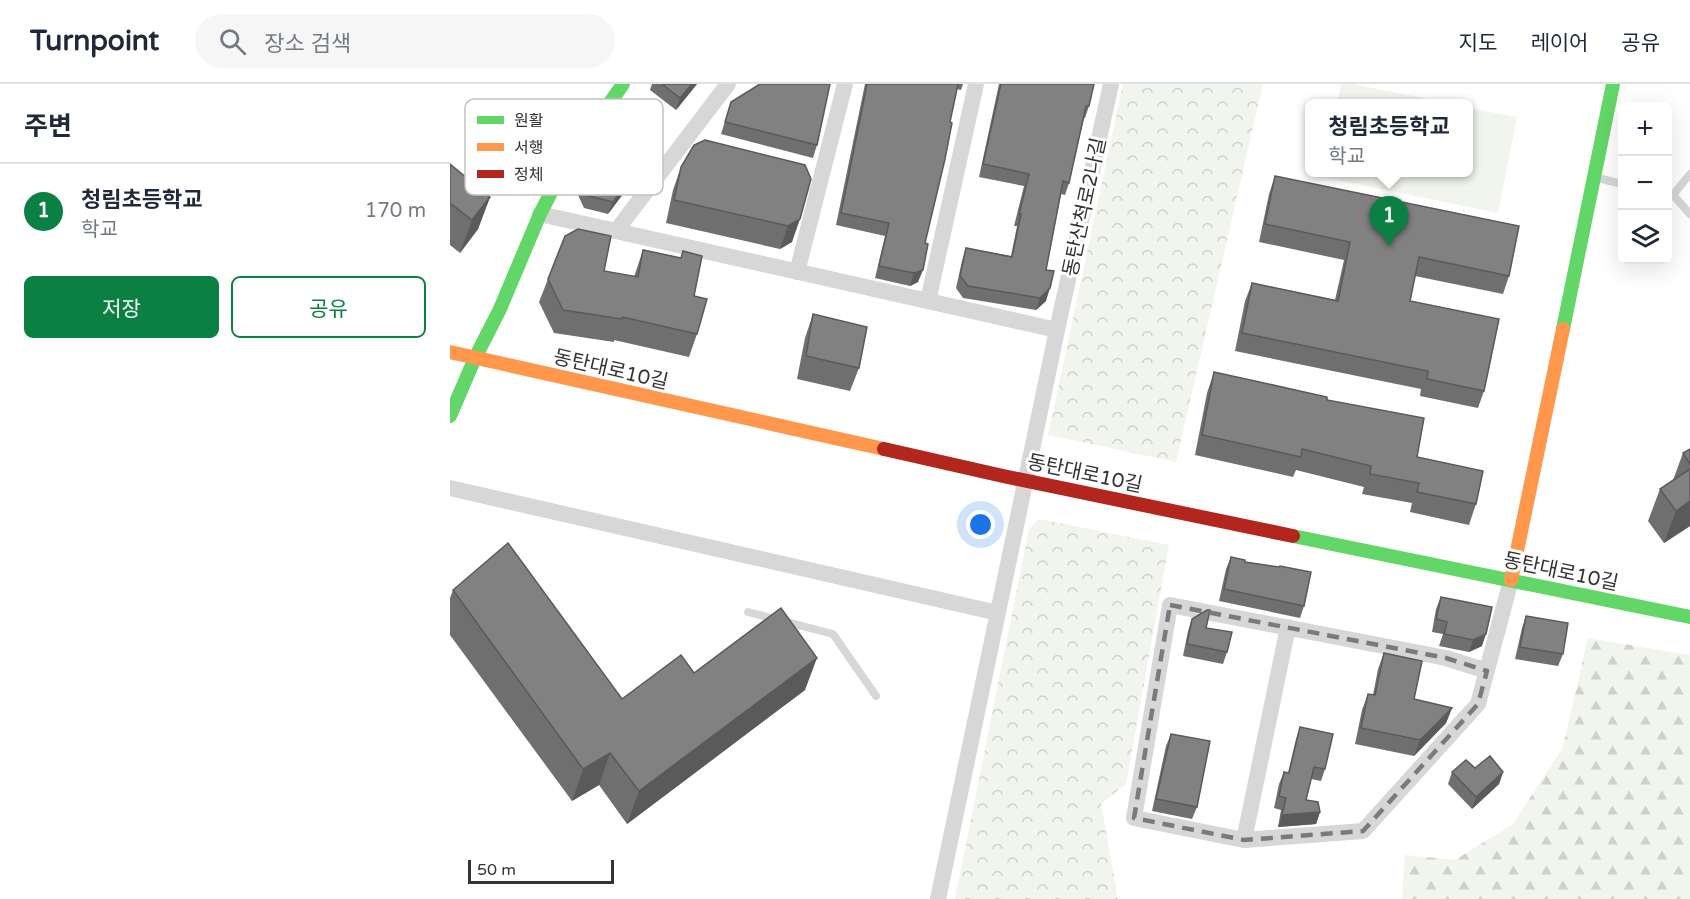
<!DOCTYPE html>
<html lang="ko">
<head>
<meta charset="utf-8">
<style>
  :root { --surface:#fff; --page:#f6f6f7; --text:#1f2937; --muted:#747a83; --line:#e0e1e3; --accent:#0b8043 }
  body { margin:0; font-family:"Varela Round","Noto Sans KR",sans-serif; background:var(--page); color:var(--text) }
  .controls { position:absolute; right:18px; top:18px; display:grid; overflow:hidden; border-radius:9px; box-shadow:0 6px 24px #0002 }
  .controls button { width:54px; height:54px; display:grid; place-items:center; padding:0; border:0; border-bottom:2px solid var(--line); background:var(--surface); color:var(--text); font:30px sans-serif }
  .scale { position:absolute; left:18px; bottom:15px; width:146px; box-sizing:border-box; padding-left:6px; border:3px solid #333; border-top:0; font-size:16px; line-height:21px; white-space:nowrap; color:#333; -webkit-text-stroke:4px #fff; paint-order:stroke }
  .you { position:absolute; left:531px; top:441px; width:21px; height:21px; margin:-15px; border:4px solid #fff; border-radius:50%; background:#1a73e8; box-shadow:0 0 0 9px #1a73e833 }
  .badge { display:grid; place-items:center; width:39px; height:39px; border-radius:50%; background:var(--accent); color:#fff; font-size:20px; font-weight:700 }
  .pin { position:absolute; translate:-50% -50px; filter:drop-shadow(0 2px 3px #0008) }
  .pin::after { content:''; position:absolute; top:32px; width:21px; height:18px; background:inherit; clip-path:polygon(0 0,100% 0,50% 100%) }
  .popup { position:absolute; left:855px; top:15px; width:168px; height:78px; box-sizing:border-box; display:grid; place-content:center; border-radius:9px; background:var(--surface); filter:drop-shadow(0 2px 4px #0005); font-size:20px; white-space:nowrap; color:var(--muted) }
  .popup b { font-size:22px; color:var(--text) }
  .popup::after { content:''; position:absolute; left:50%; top:100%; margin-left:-12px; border:12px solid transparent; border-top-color:var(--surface) }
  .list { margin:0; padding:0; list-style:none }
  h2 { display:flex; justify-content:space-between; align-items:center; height:78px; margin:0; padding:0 24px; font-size:26px }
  h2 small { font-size:20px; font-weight:400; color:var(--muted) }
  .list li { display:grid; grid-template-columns:39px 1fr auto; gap:18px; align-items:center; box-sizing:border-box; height:96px; padding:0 24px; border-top:2px solid var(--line) }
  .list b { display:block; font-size:22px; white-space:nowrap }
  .list p { margin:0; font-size:20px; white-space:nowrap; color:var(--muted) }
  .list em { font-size:20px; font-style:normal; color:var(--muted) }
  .actions { display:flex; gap:12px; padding:18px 24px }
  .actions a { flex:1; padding:14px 0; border:2px solid var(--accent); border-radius:9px; text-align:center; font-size:21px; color:var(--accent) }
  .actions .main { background:var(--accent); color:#fff }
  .icon { flex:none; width:33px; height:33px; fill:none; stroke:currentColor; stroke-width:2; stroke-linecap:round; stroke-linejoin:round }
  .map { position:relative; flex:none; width:1240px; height:815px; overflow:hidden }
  header { display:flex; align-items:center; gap:36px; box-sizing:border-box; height:84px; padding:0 30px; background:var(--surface); border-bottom:2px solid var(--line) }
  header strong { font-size:28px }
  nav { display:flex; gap:33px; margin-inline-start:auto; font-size:21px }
  .search { width:420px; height:54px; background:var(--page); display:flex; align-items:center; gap:15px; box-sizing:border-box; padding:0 21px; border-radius:33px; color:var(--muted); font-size:22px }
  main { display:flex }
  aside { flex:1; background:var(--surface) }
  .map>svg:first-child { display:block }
</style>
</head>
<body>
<header>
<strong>Turnpoint</strong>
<div class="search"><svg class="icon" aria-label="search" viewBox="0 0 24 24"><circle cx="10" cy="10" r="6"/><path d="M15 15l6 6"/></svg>장소 검색</div>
<nav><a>지도</a><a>레이어</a><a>공유</a></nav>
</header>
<main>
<aside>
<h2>주변<small></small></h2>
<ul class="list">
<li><span class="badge">1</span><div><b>청림초등학교</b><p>학교</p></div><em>170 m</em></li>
</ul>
<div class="actions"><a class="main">저장</a><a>공유</a></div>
</aside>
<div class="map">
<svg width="1240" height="815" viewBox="0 0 1240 815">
  <defs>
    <pattern id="forest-firs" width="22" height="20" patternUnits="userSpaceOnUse" patternTransform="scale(1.5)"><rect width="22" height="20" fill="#f1f5ed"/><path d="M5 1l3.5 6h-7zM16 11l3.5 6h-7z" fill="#cfd2cc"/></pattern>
    <pattern id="park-crowns" width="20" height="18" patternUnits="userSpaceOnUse" patternTransform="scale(1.5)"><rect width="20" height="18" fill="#f1f5ed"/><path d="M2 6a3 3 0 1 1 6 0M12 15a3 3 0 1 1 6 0" fill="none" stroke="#cfd2cc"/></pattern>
  </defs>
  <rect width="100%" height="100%" fill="#fff"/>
  <g fill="#f1f5ed">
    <path d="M891,0H903L999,19H887Z"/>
    <path d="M1019,24L1067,33L1048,129L872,93L873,88H1018Z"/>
  </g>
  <path fill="url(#forest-firs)" d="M1138,554L1240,571V815H952L955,771L1005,776L1063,740L1113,663Z"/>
  <g fill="url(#park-crowns)">
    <path d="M673,0H813L726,378L598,351Z"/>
    <path d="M589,435L719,461L676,700L651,720L668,815H505L579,445Z"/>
  </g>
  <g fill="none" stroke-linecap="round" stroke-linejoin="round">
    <g stroke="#d7d7d7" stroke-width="8">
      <path d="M1144,93L1172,100"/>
      <path d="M1218,110L1223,111L1240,130"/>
      <path d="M1223,111L1240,90"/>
      <path d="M298,528L383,550L426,612"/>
    </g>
    <g stroke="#d7d7d7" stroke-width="16">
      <path d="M90,130L607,246"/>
      <path d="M166,147L278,0"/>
      <path d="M347,188L395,0"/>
      <path d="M478,217L526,0"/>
      <path d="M0,404L548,529"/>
      <path d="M1037,587L996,574L720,521L684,734L794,756L913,747L1028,620L1061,496"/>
      <path d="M794,756L838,543"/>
      <path d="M488,815L607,246L661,0"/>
    </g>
    <g stroke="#63d668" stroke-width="14">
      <path d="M1113,245L1163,0"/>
      <path d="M0,332L25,274L50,225L90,130L111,89L173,0"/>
      <path d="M843,452L1240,533"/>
    </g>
    <g stroke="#ff974d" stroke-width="14">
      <path d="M0,268L434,365"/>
      <path d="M1061,496L1113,245"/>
    </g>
    <path stroke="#b3261e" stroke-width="14" d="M434,365L553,392L843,452"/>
  </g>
  <g fill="#6f6f6f">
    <path d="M202,0H247L226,26L200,6Z"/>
    <path d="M415,0H513L511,6L507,5L475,159L468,198L460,202L425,194L435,152L386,141Z"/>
    <path d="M549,0H644L639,22L635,34H634L619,99L615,111L611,110L596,186V217L586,226L513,214L506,204L512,177L516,164L561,172L567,142H564L574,102L529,93Z"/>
    <path d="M281,18L367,61L363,74L271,50Z"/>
    <path d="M203,65L182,95L179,102L158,130L134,124L128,111L132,99Z"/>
    <path d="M0,80L40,113L28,145L10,169L0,161Z"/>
    <path d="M355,81L342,158L330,165L216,139L223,106L231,83Z"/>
    <path d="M825,92L1059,192L1053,210L965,192L960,217L1034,307L1028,324L970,312L971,305L785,267L795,217L802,199L885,216L894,176L809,158L819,110Z"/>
    <path d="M193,166L244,212L247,250L239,273L164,256V258L104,249L89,218L98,195L184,193Z"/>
    <path d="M363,230L409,284L400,307L347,295L355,254Z"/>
    <path d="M764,288L877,316L967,373L1026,420L1019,441L960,428L962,419L912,410L914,403L846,386L843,393L745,371L757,309Z"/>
    <path d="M1240,365V442L1214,459L1198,437L1210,405L1223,396L1233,369Z"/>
    <path d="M781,473L795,478L829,483L854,522L850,534L769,517L776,485Z"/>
    <path d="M3,506L172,615L244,589L355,606L177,740L149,701L122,717L0,551V514Z"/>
    <path d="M991,513L1032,562L1019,568L989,562L993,550L982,548L986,525Z"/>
    <path d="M1076,532L1113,570L1108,582L1065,575L1072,544Z"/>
    <path d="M742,535L756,544L777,568L773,580L733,572L738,547Z"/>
    <path d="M934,569L964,615L1002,624L996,639L964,672L905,660L912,626L918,610L923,611L928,585Z"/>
    <path d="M850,643L875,685L871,697L861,695L856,716L870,728L866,740L828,743L831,726L824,724L829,700L834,688L838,689L846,655Z"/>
    <path d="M721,650L747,723L742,735L702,727L716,662Z"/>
    <path d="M1025,684L1053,688L1049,700L1022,725L998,700L1002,688Z"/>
  </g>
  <g fill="#5a5a5a">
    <path d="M242,0H247L226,26L230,14Z"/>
    <path d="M208,52L203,65L182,95L179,102L158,130L163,118Z"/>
    <path d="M40,113L28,145L10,169L22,136Z"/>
    <path d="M350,135L342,158L330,165L338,142Z"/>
    <path d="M473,186L468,198L460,202L464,189Z"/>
    <path d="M600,204L596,217L586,226L590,214Z"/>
    <path d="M1240,417V442L1214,459L1226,427Z"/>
    <path d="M1036,550L1032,562L1019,568L1023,556Z"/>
    <path d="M367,574L355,606L177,740L189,707Z"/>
    <path d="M1002,624L996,639L964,672L970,656Z"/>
    <path d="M160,669L149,701L122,717L133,685Z"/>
    <path d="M1053,688L1049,700L1022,725L1026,713Z"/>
    <path d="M870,728L866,740L828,743L832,731Z"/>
  </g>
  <g fill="#818181" stroke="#5a5a5a" stroke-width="1.5">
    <path d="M212,0H242L230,14Z"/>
    <path d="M310,0H380L367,61L275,38L281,18Z"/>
    <path d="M417,0H508L500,38L502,39L495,75L475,159L478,160L473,186L464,189L429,182L439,139L391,129Z"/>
    <path d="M551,0H644L639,22H636L619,99L613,97L596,186L604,187L600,204L590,214L518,202L510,192L516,164L562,173L571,130H569L579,90L533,80Z"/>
    <path d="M180,30L208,52L182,89L184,90L163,118L139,112L132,99L152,66Z"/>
    <path d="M255,56L355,81L361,95L350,135L338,142L224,116L231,83L244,61Z"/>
    <path d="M0,80L40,113L22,136L0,119Z"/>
    <path d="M825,92L1069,142L1059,192L969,173L960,217L1049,235L1034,307L977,295L978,287L792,249L802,199L888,217L900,158L815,140Z"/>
    <path d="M128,145L161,152L154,187L188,193L193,166L231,174L233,167L252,172L244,212L257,215L247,250L173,233L172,235L113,226L98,195L115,152Z"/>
    <path d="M363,230L417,243L409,284L356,272Z"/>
    <path d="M764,288L877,313V316L974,334L967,373L1033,387L1026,420L967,408L969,399L920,390L921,382L852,365L851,373L752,351Z"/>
    <path d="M1240,365V380L1233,369Z"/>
    <path d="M1240,385V417L1226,427L1210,405Z"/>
    <path d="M58,459L172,615L231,571L244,589L331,524L367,574L189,707L160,669L133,685L3,506Z"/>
    <path d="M781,473L795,476V478L829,483L830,482L861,488L854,522L774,505Z"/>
    <path d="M991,513L1042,523L1036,550L1023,556L994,550L997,538L986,535Z"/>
    <path d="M757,526H760L756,544L782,548L777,568L737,560L742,535Z"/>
    <path d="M1076,532L1118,539L1113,570L1070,563Z"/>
    <path d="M934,569L972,577L964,615L1002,624L970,656L911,644L918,610L925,611Z"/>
    <path d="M850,643L883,650L875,685L864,683L856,716L868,718L870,728L832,731L836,714L829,712L834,688L839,689Z"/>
    <path d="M721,650L760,657L747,723L706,715Z"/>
    <path d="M1040,672L1053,688L1026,713L1002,688L1016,676L1025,684Z"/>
  </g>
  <path fill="none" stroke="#7a7a7a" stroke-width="4.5" stroke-dasharray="12 8" stroke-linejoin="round" d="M720,521L996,574L1037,587L1028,620L913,747L794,756L684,734Z"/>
  <g text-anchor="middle" stroke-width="6" stroke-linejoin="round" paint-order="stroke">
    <g font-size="20" fill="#333" stroke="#fff">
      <text transform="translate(634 123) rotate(-78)" y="7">동탄산척로2나길</text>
      <text transform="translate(161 285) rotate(13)" y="7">동탄대로10길</text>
      <text transform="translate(635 389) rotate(12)" y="7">동탄대로10길</text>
      <text transform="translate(1111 487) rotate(12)" y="7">동탄대로10길</text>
    </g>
  </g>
  <rect x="15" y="15" width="198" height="96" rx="9" fill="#fff" stroke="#c2c2c2" stroke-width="1.5"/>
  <rect x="27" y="32" width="27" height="8" fill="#63d668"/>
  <rect x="27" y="59" width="27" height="8" fill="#ff974d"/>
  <rect x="27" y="86" width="27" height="8" fill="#b3261e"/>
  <g font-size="16" fill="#333">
    <text x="64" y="42">원활</text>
    <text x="64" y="69">서행</text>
    <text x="64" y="96">정체</text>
  </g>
</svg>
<div class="controls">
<button>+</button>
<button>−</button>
<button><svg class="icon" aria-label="layers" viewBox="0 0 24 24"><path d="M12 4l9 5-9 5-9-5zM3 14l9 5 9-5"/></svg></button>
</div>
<div class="scale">50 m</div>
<div class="you"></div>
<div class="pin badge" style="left:939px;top:162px">1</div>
<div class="popup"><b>청림초등학교</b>학교</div>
</div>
</main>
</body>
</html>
